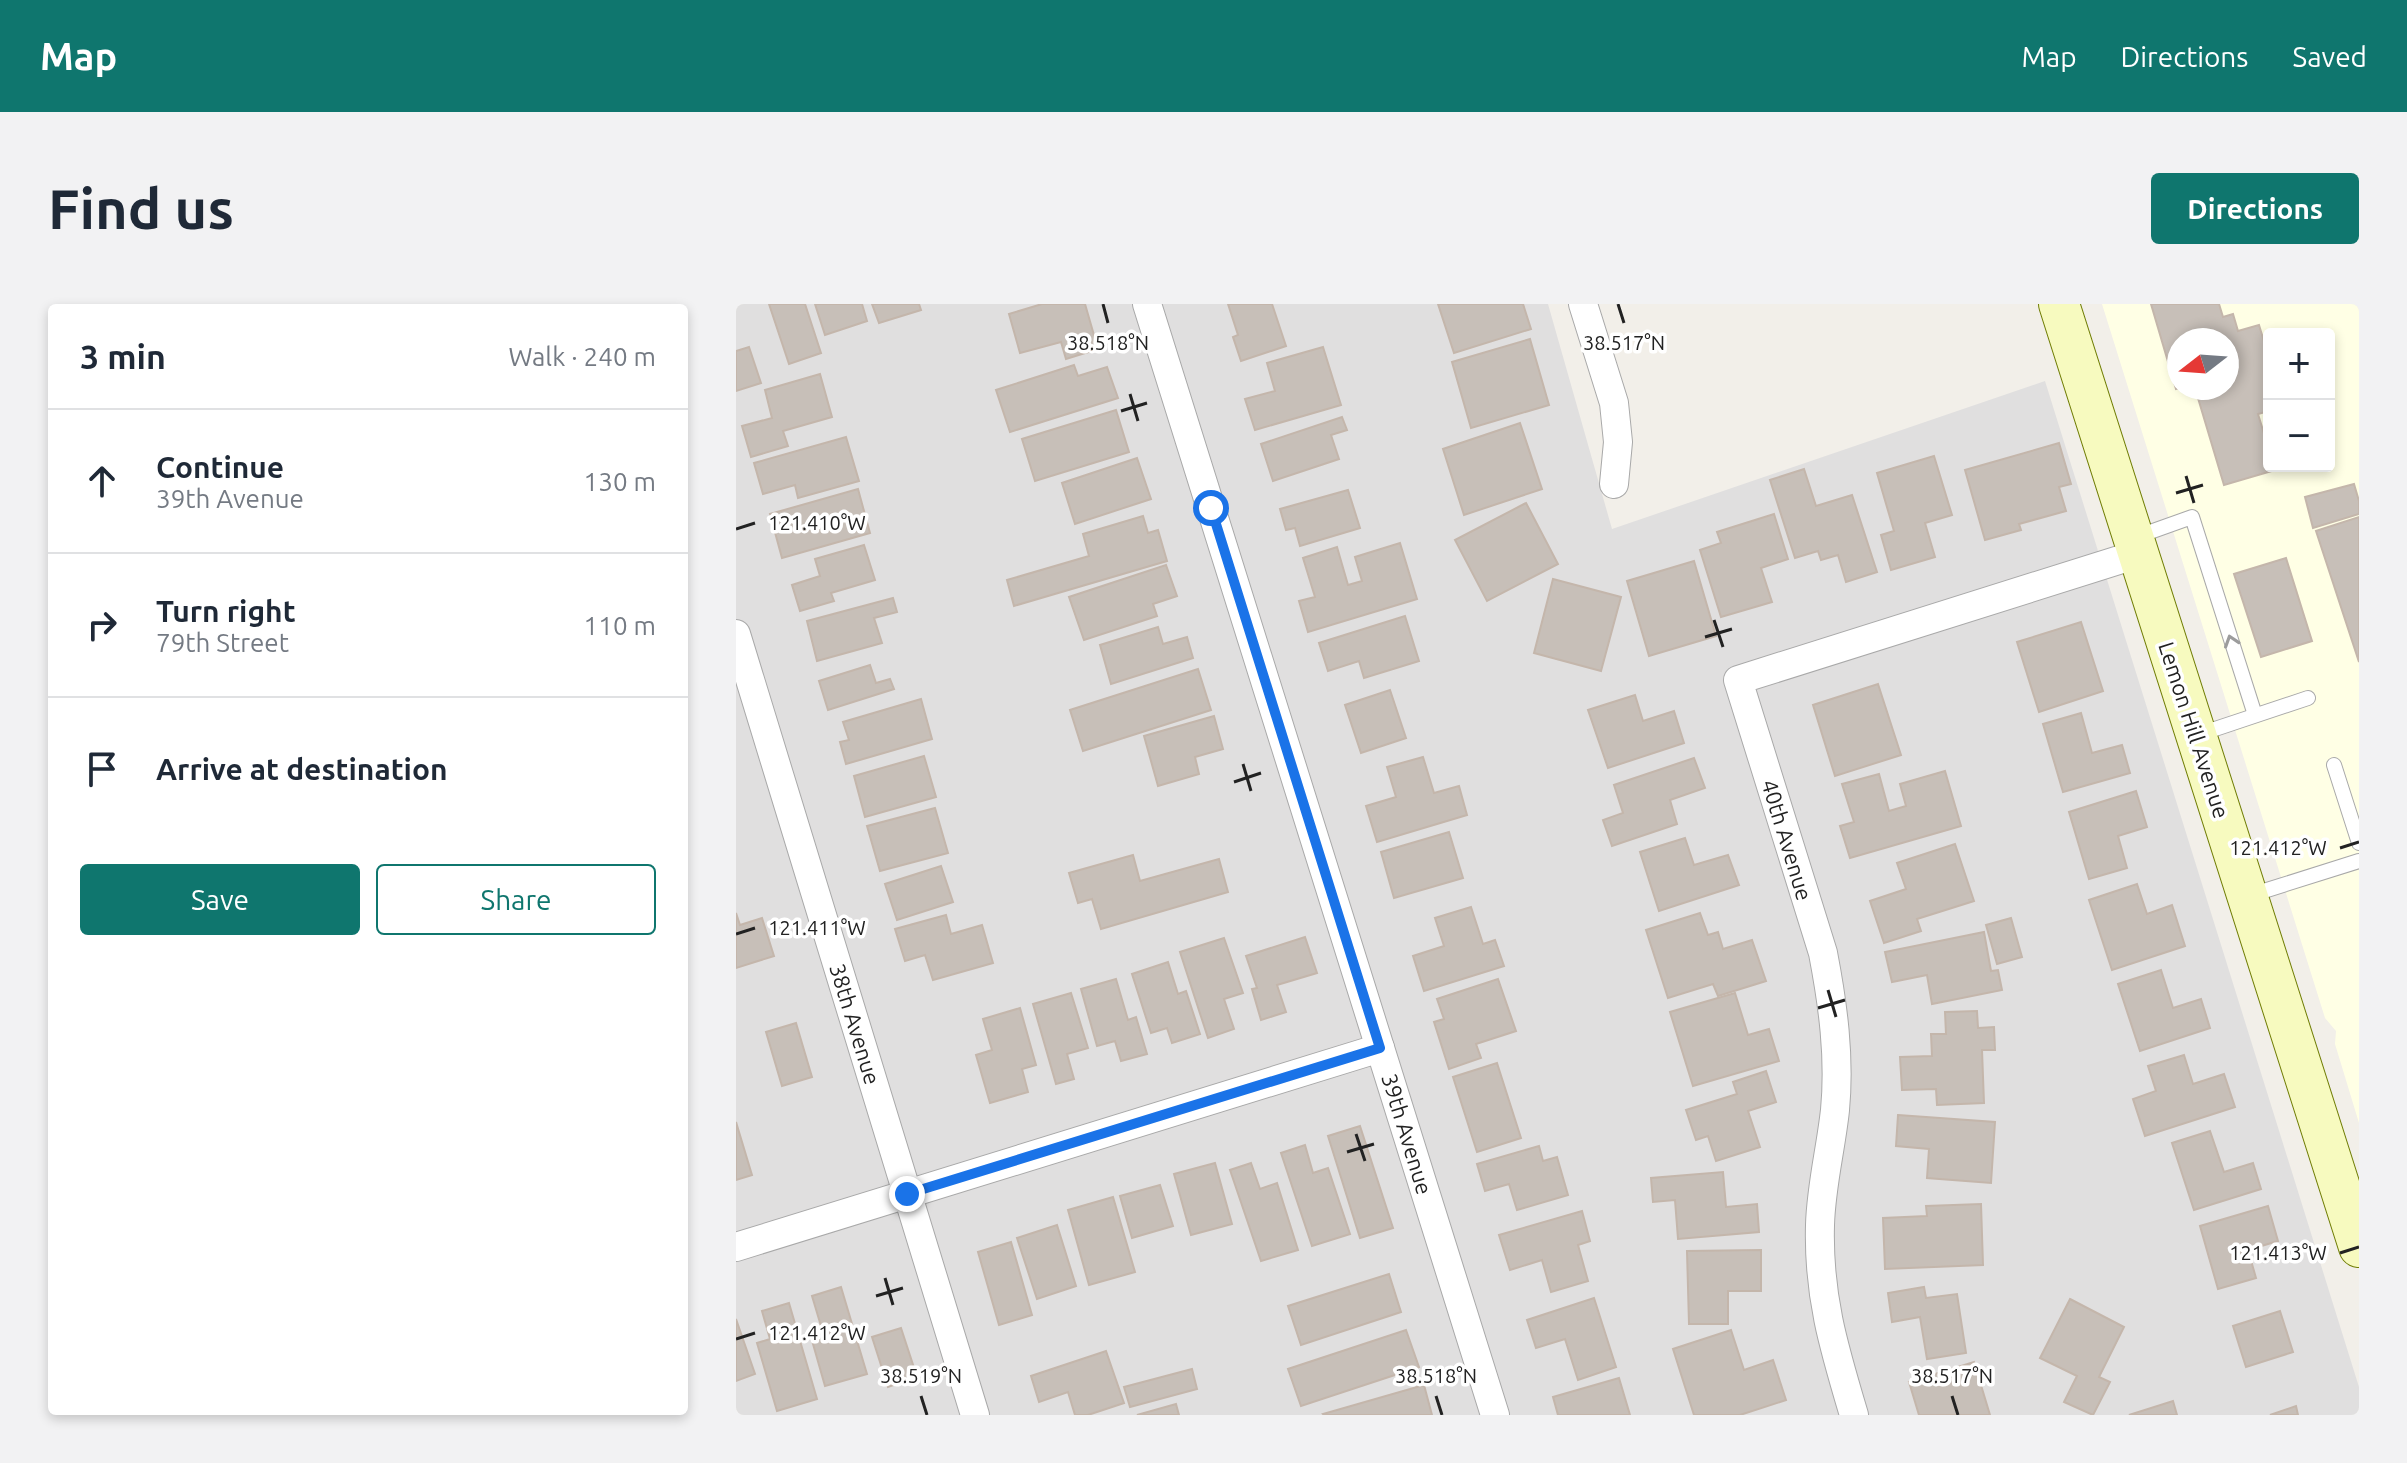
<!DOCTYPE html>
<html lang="en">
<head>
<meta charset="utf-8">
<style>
  :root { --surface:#fff; --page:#f2f2f3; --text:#1f2937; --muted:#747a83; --line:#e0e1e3; --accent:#0f766e }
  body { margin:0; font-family:Ubuntu,sans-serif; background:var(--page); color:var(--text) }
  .controls { position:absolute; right:24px; top:24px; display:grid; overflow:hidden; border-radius:8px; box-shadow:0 4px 12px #0003 }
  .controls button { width:72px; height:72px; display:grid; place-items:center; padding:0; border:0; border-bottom:2px solid var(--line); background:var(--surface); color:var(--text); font:40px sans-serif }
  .compass { position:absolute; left:1431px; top:24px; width:72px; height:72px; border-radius:50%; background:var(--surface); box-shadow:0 4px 12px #0003; rotate:253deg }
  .stop { position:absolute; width:24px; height:24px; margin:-18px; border:6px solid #1a73e8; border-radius:50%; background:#fff }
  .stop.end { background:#1a73e8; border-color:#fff; box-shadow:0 2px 8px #0008 }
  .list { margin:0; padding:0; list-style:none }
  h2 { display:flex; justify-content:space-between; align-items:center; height:104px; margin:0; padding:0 32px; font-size:34px }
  h2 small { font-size:26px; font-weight:400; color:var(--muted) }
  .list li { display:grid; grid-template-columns:52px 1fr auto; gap:24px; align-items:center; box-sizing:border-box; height:144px; padding:0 32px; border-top:2px solid var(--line) }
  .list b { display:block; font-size:30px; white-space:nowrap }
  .list p { margin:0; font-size:26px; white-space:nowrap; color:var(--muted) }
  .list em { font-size:26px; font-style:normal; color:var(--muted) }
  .actions { display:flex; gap:16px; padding:24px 32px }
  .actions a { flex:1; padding:18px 0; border:2px solid var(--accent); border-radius:8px; text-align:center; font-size:28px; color:var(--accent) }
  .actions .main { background:var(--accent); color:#fff }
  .icon { flex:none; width:44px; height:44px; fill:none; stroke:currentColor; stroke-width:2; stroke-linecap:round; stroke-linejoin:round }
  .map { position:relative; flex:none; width:1623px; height:1111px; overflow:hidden; border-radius:8px }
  header { display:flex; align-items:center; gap:48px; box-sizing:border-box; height:112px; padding:0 40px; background:var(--accent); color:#fff }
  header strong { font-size:38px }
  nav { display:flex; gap:44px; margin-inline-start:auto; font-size:28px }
  .intro { display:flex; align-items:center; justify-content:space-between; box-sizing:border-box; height:192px; padding:0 48px }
  h1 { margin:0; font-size:56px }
  .button { padding:20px 36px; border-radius:8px; background:var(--accent); color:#fff; font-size:28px; font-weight:700 }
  main { display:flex; gap:48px; padding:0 48px }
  aside { flex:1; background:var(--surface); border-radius:8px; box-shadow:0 4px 12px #0003 }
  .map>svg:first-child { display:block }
</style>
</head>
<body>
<header>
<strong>Map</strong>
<nav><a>Map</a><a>Directions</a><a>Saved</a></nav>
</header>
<div class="intro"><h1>Find us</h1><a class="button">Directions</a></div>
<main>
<aside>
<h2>3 min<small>Walk · 240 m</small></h2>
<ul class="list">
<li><svg class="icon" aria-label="ahead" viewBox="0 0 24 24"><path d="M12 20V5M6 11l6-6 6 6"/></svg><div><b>Continue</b><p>39th Avenue</p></div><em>130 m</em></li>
<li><svg class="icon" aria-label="right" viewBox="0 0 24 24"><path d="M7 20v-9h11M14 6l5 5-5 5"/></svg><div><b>Turn right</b><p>79th Street</p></div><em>110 m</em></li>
<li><svg class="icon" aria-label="arrive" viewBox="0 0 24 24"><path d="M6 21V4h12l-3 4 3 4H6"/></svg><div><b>Arrive at destination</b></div></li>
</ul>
<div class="actions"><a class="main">Save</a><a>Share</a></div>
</aside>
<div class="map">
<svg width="1623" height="1111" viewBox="0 0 1623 1111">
  <rect width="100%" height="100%" fill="#f2efe9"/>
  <path fill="#e0dfdf" d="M0,0H812L876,225L1309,77L1623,1083V1111H0Z"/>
  <path fill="#ffffe5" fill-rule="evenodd" d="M1366,0H1623V819L1599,740L1600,727L1589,714ZM1533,30H1593V162H1533ZM1443,36H1491V84H1443Z"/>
  <g fill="#c7bfb8" stroke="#c4b6ab" stroke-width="2">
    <path d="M33,0H69L85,49L53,60Z"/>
    <path d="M79,0H126L131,17L89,31Z"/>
    <path d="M136,0H183L185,6L143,19Z"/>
    <path d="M306,0H349L362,45L330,55L325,38L284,49L273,10Z"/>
    <path d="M492,0H536L550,42L505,57L497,33L502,31Z"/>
    <path d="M702,0H787L795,25L718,49Z"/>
    <path d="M1415,0H1483L1487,13L1497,10L1502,27L1523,21L1533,54V107L1522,110L1533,146V162H1538L1539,166L1488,181L1459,84H1491V36H1443V84L1440,85Z"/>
    <path d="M794,35L813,101L735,124L716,58Z"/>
    <path d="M13,43L25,79L0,87V47Z"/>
    <path d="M587,43L605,101L519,126L509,95L539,87L531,59Z"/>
    <path d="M338,61L342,72L371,63L382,94L274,128L260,86Z"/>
    <path d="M84,70L96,113L47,127L52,142L15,153L6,122L36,114L29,86Z"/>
    <path d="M380,106L393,148L299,177L286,135Z"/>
    <path d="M606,113L611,126L595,131L603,155L537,177L525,140Z"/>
    <path d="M784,119L806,185L728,211L707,145Z"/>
    <path d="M110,133L123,177L62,194L59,181L27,190L18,159Z"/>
    <path d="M1323,139L1335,180L1323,183L1330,207L1283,220L1285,226L1249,236L1229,166Z"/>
    <path d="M1198,152L1216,211L1189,219L1199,253L1155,266L1145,231L1158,227L1141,169Z"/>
    <path d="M401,154L415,195L339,220L326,179Z"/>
    <path d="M1068,165L1080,202L1116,191L1141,268L1110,278L1102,251L1085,256L1082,247L1059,254L1034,176Z"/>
    <path d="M1618,180L1623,197V210L1577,224L1569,193Z"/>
    <path d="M122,185L134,229L46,254L34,210Z"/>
    <path d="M612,186L624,224L564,242L559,224L550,226L544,205Z"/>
    <path d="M790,199L822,260L751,297L719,236Z"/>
    <path d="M1038,210L1052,255L1025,264L1036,298L985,313L964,246L985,239L981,228Z"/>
    <path d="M407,212L412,229L422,226L431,257L278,302L271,276L353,252L347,230Z"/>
    <path d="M1623,213V358L1580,227Z"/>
    <path d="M664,239L681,295L572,328L563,297L579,293L567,254L601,243L612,281L626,277L619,253Z"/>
    <path d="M128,241L139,276L95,289L98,297L64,307L56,281L84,272L79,255Z"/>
    <path d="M1550,254L1576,337L1525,353L1498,270Z"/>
    <path d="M958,257L980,332L913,352L891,277Z"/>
    <path d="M430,261L441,292L417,300L421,312L348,336L333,293Z"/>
    <path d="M817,275L885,293L865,367L798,349Z"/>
    <path d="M157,294L161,308L138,314L146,339L81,357L71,317Z"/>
    <path d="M669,312L683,357L628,374L623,357L592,367L583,339Z"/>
    <path d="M1345,318L1367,387L1303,408L1281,338Z"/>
    <path d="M422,323L427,340L451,333L457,354L375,380L364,341Z"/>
    <path d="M134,361L140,379L154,375L158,385L92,406L83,377Z"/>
    <path d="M462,365L475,406L347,447L334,406Z"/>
    <path d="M1142,380L1165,451L1099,472L1077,401Z"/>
    <path d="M654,386L670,434L625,449L609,401Z"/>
    <path d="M899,391L907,417L938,407L948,439L872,464L852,406Z"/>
    <path d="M185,395L196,435L110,460L104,438L113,436L107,418Z"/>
    <path d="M1345,409L1356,449L1386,441L1394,469L1327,488L1307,420Z"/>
    <path d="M478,412L487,445L459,453L463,470L422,482L408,432Z"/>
    <path d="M188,452L200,493L129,513L118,472Z"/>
    <path d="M687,453L698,489L723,482L731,511L641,538L630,502L660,493L651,463Z"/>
    <path d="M958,454L969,484L934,496L941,520L876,542L867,516L887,509L878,481Z"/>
    <path d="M1209,467L1225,522L1114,554L1104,522L1118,518L1106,480L1143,470L1153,507L1170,502L1164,480Z"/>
    <path d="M1400,487L1411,523L1382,532L1391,564L1353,575L1333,508Z"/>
    <path d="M199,504L212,549L144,567L131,522Z"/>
    <path d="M713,528L727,574L658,594L645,548Z"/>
    <path d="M949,534L958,561L992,551L1003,581L923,607L904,548Z"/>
    <path d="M1219,540L1238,597L1181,615L1185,627L1148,639L1134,597L1170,585L1161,559Z"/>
    <path d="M397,551L404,577L483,555L492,588L365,625L356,595L342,599L333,569Z"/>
    <path d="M205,562L217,598L161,616L149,580Z"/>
    <path d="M1401,580L1411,610L1436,601L1449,642L1376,666L1353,596Z"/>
    <path d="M735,603L747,640L759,636L768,662L688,687L677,652L708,642L699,614Z"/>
    <path d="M0,609L4,621L26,614L38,652L0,664Z"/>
    <path d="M964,609L972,631L982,628L987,645L1016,636L1030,677L982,692L977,680L932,694L910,626Z"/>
    <path d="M210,611L215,630L246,621L257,659L197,676L189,651L169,657L159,625Z"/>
    <path d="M1275,614L1286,653L1261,660L1250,621Z"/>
    <path d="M1248,628L1255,667L1262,666L1266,686L1196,700L1191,671L1156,678L1149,648Z"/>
    <path d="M569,633L581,669L541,681L550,708L525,716L516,685L521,684L510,652Z"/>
    <path d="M488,634L507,689L488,695L498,725L472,734L444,648Z"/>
    <path d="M432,658L442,690L450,687L464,730L436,739L431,724L415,729L396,670Z"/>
    <path d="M1425,666L1437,704L1465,695L1474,724L1404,747L1382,680Z"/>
    <path d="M380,675L392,716L400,713L411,750L385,757L379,737L361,742L345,685Z"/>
    <path d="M762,675L780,727L740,740L745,754L713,765L698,718L708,715L701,695Z"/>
    <path d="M335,689L352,744L331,750L338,775L320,780L297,700Z"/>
    <path d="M999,689L1012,731L1033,725L1043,757L957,782L934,708Z"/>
    <path d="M284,704L300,761L286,765L292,788L254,799L240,751L256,746L247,715Z"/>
    <path d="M1241,707L1242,724L1258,723L1259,746H1246L1248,799L1201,801L1200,785L1166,786L1164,753L1196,752L1195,730H1210L1209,708Z"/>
    <path d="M60,719L76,773L46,782L30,728Z"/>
    <path d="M1448,751L1457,780L1488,770L1499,803L1409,832L1397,795L1420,787L1412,762Z"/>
    <path d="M761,759L785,834L741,848L717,773Z"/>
    <path d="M1030,767L1040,798L1012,807L1024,843L980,857L972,832L960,836L950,806L1001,790L997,778Z"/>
    <path d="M1162,811L1259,818L1255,879L1191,874L1193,845L1160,842Z"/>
    <path d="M0,818L16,871L0,876Z"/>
    <path d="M624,822L657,924L624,934L592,832Z"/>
    <path d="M1474,827L1488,868L1517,859L1525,885L1458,906L1436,839Z"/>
    <path d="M569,841L577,869L592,864L614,930L576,942L545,849Z"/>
    <path d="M803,842L807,857L821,853L832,891L781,906L773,880L749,887L741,860Z"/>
    <path d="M479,859L496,920L455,931L438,870Z"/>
    <path d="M515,859L524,885L541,879L562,946L525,957L494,866Z"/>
    <path d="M987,868L990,903L1021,900L1023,928L942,935L939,896L917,898L915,874Z"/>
    <path d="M424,881L437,922L396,934L384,892Z"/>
    <path d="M377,893L399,968L353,981L332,906Z"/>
    <path d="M1245,900L1247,961L1149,965L1147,914L1191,912L1190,902Z"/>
    <path d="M1532,902L1542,937L1512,946L1520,974L1482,985L1464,922Z"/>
    <path d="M846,907L854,937L842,941L852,977L815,988L806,956L774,966L763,931Z"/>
    <path d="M321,921L340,982L301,995L281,934Z"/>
    <path d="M275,938L296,1011L263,1021L242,948Z"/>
    <path d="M1025,946V987H992V1020H953L951,947Z"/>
    <path d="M653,970L665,1008L565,1041L552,1002Z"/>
    <path d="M105,983L131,1070L89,1082L73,1026L85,1022L76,992Z"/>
    <path d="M1188,983L1190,994L1221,990L1230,1049L1191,1055L1184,1013L1156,1018L1152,989Z"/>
    <path d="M858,994L880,1063L842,1076L829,1035L800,1044L791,1016Z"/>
    <path d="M1334,995L1388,1023L1363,1073L1374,1078L1357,1111L1328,1098L1341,1072L1304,1054Z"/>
    <path d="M53,999L81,1095L41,1107L21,1039L34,1035L26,1007Z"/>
    <path d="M1544,1007L1557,1048L1510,1063L1497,1022Z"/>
    <path d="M0,1015L19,1070L0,1077Z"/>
    <path d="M165,1024L181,1073L152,1083L136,1033Z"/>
    <path d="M670,1026L683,1063L565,1102L552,1065Z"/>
    <path d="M995,1026L1008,1066L1037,1056L1050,1096L1004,1111H958L937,1045Z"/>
    <path d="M370,1047L388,1099L352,1111H339L332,1088L303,1098L295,1072Z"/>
    <path d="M1238,1058L1254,1111H1183L1173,1078Z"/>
    <path d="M456,1065L461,1085L394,1103L388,1083Z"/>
    <path d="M883,1074L894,1111H822L817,1093Z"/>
    <path d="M688,1081L696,1111H588L587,1110Z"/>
    <path d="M1437,1097L1441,1111H1393Z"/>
    <path d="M440,1100L443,1111H401Z"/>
    <path d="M1560,1102L1562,1111H1534Z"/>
  </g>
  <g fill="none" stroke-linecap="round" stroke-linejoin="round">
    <defs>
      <g id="lane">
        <path d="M1400,233L1456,213L1519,411"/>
        <path d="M1464,430L1572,394"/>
        <path d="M1598,461L1623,539"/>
        <path d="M1515,591L1623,557"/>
      </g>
      <g id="street">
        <path d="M411,0L759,1111"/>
        <path d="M847,0L878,99L882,138L878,180"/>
        <path d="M0,330L239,1111"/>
        <path d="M0,943L644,744"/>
        <path d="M1118,1111C1098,1044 1082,992 1084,921C1085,882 1095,844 1099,806C1104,753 1097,701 1087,649L1002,376L1402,250"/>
      </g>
      <path id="secondary" d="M1323,0L1623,943"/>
    </defs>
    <use href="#lane" stroke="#a9a9a9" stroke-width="16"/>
    <use href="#street" stroke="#a9a9a9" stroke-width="30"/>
    <use href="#secondary" stroke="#707d05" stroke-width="42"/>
    <use href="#lane" stroke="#fff" stroke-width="14"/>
    <use href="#street" stroke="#fff" stroke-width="28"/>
    <use href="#secondary" stroke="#f7fabf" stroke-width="40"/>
  </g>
  <defs><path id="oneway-chevron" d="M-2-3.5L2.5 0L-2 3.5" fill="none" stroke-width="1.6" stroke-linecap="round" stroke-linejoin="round" transform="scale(2)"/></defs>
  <use stroke="#9c9c9c" href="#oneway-chevron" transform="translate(1495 337) rotate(-108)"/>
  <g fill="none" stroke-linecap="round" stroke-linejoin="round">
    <path stroke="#1a73e8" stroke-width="10" d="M171,890L644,744L475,204"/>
  </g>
  <path fill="none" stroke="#222" stroke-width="3" d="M367,0L372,19M882,0L888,19M394,90L402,117M385,107L411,99M1450,172L1458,199M1440,189L1467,181M0,225L19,219M978,316L987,343M969,333L996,325M507,460L515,487M498,478L525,469M1604,544L1623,538M0,630L19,624M1092,686L1100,713M1082,704L1109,696M620,830L629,857M611,848L638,840M1604,949L1623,943M149,974L157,1001M140,992L167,984M0,1035L19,1029M185,1092L191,1111M700,1092L706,1111M1216,1092L1222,1111"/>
  <g text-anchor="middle" stroke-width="7" stroke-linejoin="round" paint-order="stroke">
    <g font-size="22" fill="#222" stroke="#fff">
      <text transform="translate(1458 426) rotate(72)" y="8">Lemon Hill Avenue</text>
      <text transform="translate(1051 536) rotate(73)" y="8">40th Avenue</text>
      <text transform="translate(119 720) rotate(73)" y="8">38th Avenue</text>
      <text transform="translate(671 830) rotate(73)" y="8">39th Avenue</text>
    </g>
  </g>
  <g font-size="20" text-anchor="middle" fill="#222" stroke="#fff" stroke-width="7" stroke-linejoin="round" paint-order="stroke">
    <text x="372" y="46">38.518°N</text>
    <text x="888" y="46">38.517°N</text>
    <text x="81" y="226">121.410°W</text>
    <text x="1542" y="551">121.412°W</text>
    <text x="81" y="631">121.411°W</text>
    <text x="1542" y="956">121.413°W</text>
    <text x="81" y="1036">121.412°W</text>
    <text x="185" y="1079">38.519°N</text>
    <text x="700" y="1079">38.518°N</text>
    <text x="1216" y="1079">38.517°N</text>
  </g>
</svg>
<div class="controls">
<button>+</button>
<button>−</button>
</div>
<svg class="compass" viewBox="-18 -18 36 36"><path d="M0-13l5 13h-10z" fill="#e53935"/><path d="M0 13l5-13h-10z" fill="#747a83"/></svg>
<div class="stop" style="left:475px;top:204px"></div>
<div class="stop end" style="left:171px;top:890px"></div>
</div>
</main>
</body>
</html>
